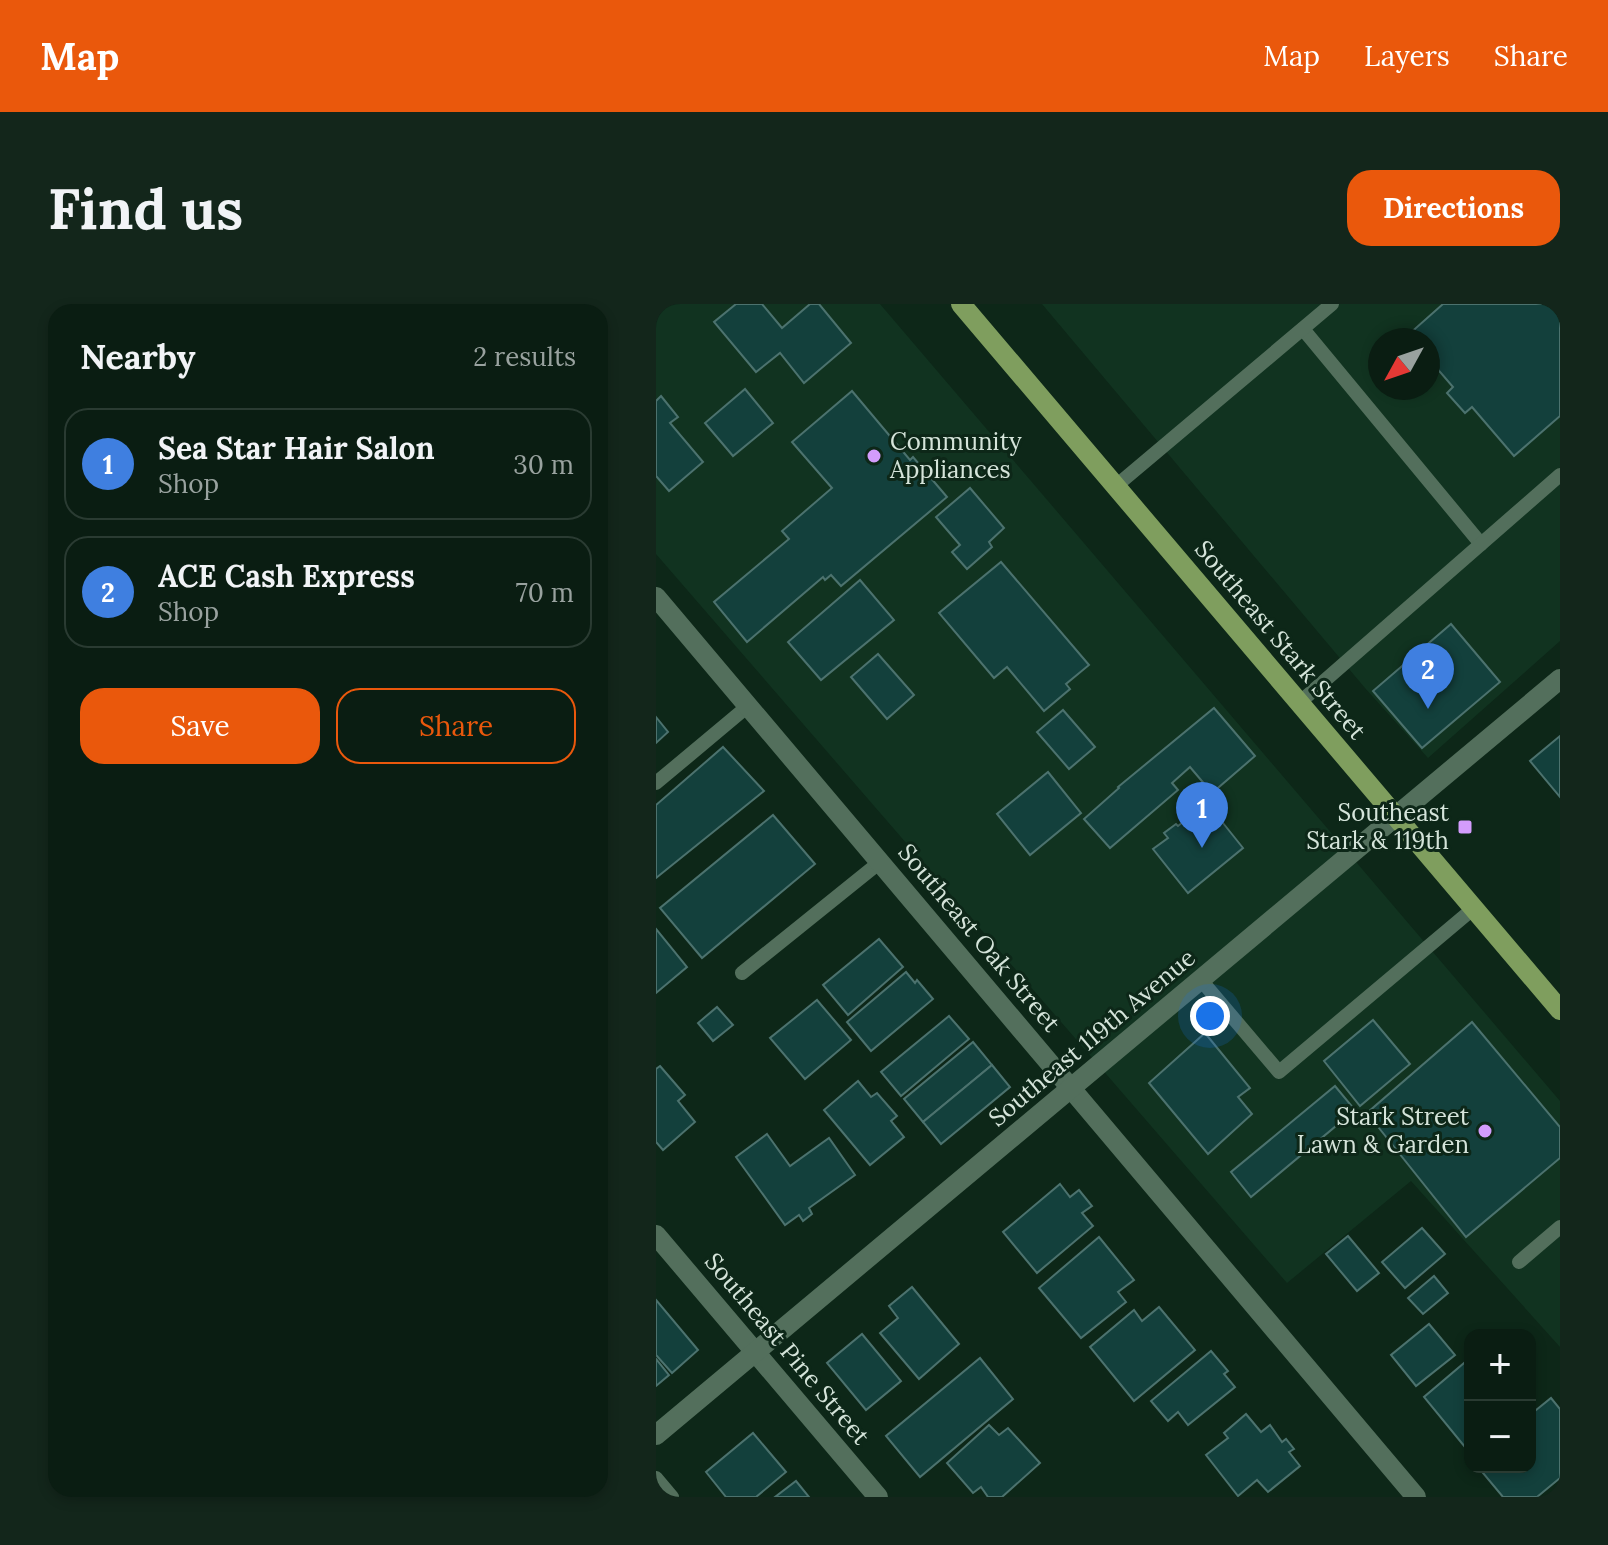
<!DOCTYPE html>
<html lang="en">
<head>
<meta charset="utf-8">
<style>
  :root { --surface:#0a1d12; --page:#13261b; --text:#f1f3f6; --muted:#99a29f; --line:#2a3b32; --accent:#ea580c }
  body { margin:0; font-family:Lora,serif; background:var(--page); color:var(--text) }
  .controls { position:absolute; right:24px; bottom:24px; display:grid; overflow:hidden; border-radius:16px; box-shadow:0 4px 12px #0003 }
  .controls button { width:72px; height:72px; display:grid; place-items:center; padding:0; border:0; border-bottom:2px solid var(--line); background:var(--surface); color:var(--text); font:40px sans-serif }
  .compass { position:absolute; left:712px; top:24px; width:72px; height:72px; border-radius:50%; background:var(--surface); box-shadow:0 4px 12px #0003; rotate:230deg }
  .you { position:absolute; left:554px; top:712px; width:28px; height:28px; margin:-20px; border:6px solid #fff; border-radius:50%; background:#1a73e8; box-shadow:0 0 0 12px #1a73e833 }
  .badge { display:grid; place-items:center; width:52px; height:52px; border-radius:50%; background:var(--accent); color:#fff; font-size:26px; font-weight:700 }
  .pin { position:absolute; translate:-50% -66px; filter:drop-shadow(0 2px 4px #0008) }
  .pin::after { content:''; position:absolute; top:42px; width:28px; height:24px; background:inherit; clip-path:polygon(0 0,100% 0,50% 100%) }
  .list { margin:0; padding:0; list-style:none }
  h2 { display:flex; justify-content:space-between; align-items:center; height:104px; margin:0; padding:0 32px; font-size:34px }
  h2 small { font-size:26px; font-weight:400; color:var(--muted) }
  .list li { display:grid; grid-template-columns:52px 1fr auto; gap:24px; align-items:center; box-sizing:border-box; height:112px; margin:0 16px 16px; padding:0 16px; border:2px solid var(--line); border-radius:24px }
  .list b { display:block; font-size:30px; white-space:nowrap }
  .list p { margin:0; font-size:26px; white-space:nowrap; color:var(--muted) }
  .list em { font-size:26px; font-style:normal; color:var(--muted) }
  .actions { display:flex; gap:16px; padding:24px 32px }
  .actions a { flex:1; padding:18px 0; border:2px solid var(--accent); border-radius:24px; text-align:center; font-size:28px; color:var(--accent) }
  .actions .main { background:var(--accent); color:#fff }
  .map { position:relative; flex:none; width:904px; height:1193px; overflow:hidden; border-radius:24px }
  header { display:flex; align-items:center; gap:48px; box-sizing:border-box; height:112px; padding:0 40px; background:var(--accent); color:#fff }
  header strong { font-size:38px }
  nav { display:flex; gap:44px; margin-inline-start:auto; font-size:28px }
  .intro { display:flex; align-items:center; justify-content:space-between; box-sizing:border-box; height:192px; padding:0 48px }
  h1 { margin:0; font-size:56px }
  .button { padding:20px 36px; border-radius:24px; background:var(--accent); color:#fff; font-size:28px; font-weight:700 }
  main { display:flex; gap:48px; padding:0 48px }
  aside { flex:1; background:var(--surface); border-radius:24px; box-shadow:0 4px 12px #0003 }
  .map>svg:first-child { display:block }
</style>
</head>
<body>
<header>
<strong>Map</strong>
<nav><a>Map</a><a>Layers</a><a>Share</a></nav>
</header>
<div class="intro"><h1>Find us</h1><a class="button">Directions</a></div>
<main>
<aside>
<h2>Nearby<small>2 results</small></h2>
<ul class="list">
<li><span class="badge" style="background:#3f7fe0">1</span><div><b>Sea Star Hair Salon</b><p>Shop</p></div><em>30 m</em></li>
<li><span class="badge" style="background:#3f7fe0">2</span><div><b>ACE Cash Express</b><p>Shop</p></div><em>70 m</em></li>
</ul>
<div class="actions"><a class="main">Save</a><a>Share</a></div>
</aside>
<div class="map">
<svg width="904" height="1193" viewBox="0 0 904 1193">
  <rect width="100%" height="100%" fill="#0d2718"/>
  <g fill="#113320" fill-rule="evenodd">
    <path d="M0,0H224L904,797V1043L755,877L631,979L0,250Z"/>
    <path d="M386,0H904V337L772,454L709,384ZM724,36H772V84H724Z"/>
  </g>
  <g fill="#13403c" stroke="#4c726e" stroke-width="2">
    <path d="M80,0H106L126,24L154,0H163L195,39L148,79L124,49L100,68L58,18Z"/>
    <path d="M787,0H904V112L858,152L816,103L809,109L791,89L797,83L772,54V36H756L752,31Z"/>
    <path d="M89,85L117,119L77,152L49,119Z"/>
    <path d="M196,87L254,156L257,153L291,193L185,282L175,271L169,276L167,273L91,338L58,298L133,235L126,227L176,184L136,138Z"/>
    <path d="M5,92L22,113L14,119L47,158L13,187L0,172V97Z"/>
    <path d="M314,184L348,224L333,238L336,243L311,265L296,248L304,241L280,213Z"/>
    <path d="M345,258L433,361L410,380L414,385L388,407L351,363L338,374L283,309Z"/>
    <path d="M204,276L238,316L165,376L132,338Z"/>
    <path d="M795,320L844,378L766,444L717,387Z"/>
    <path d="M222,350L258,391L231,415L195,373Z"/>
    <path d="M558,404L599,452L556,489L534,463L516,479L522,486L454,544L428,515L463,484L462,483Z"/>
    <path d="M407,406L439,443L413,465L381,428Z"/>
    <path d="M0,413L12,428L0,439Z"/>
    <path d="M904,432V493L874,457Z"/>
    <path d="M67,443L108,487L0,574V501Z"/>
    <path d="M392,468L425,509L374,551L341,510Z"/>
    <path d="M551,499L587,544L532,589L497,545L512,534L508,529L520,520L522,522Z"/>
    <path d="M117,511L159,560L46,654L4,604Z"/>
    <path d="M0,625L31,663L0,689Z"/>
    <path d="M223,635L247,663L192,711L167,681Z"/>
    <path d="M250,668L259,679L261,676L277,695L215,747L191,718Z"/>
    <path d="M161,696L195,736L149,775L114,734Z"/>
    <path d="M61,703L77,721L57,737L42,719Z"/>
    <path d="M293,712L313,735L245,792L225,768Z"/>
    <path d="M717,716L754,760L704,802L668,757Z"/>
    <path d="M816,718L904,823V854L810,933L711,809Z"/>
    <path d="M549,729L594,784L582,793L596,810L552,850L493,779Z"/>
    <path d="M317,738L336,761L267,818L248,795Z"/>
    <path d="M336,761L354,783L285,840L267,818Z"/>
    <path d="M4,762L29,791L22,797L39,818L7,846L0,838V765Z"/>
    <path d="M202,777L215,793L221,789L241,812L235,817L248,833L214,861L168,806Z"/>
    <path d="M679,782L699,806L595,893L575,868Z"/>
    <path d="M111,830L134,862L173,834L199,871L153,904L156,910L147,917L143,911L129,921L80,853Z"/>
    <path d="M404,880L414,893L423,886L436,902L426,909L437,922L381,969L347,928Z"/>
    <path d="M766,924L789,950L749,984L726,958Z"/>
    <path d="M692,932L723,969L701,987L670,950Z"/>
    <path d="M443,933L478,976L462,988L470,998L425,1034L383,984Z"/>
    <path d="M778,972L792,989L767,1010L752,994Z"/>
    <path d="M256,983L303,1040L263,1075L224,1029L242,1014L233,1002Z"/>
    <path d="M0,996L42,1046L16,1069L0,1051Z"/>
    <path d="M503,1003L539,1046L478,1097L434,1043L478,1006L486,1017Z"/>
    <path d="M773,1020L799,1051L760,1082L735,1051Z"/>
    <path d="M206,1030L245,1077L210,1106L171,1059Z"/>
    <path d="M555,1047L572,1067L568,1070L579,1083L532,1121L522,1108L512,1117L495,1097Z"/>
    <path d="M324,1054L357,1095L264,1173L230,1132Z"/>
    <path d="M814,1054V1139L809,1143L768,1093Z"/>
    <path d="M0,1055L13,1071L0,1082Z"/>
    <path d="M895,1094L904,1105V1174L881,1193H847L822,1163H874V1111Z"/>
    <path d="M590,1110L605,1128L614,1121L626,1138L630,1135L638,1145L633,1148L644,1162L612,1188L601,1176L582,1192L550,1151L572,1134L568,1129Z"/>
    <path d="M333,1121L343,1131L352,1124L384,1159L346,1193H332L325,1183L317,1189L291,1159Z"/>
    <path d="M97,1129L130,1168L100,1193H70L50,1168Z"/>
    <path d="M140,1177L153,1193H119Z"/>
  </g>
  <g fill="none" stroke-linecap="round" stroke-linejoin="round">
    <g stroke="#536f5c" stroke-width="14">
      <path d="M647,25L825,240"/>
      <path d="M460,182L676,0"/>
      <path d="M643,399L904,171"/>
      <path d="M0,479L92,402"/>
      <path d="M86,669L224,558"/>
      <path d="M545,676L623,768L818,604"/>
      <path d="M863,958L904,923"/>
      <path d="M0,1174L16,1193"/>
    </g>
    <g stroke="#536f5c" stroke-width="20">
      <path d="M0,293L760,1193"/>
      <path d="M0,931L222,1193"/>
      <path d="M0,1131L904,375"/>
    </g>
    <path stroke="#7f9e5e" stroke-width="20" d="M305,0L904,706"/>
  </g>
  <g fill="#d39cfc" stroke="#0d2718" stroke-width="3">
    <circle cx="218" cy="152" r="8"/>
    <rect x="801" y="515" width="16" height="16" rx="4"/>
    <circle cx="829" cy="827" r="8"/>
  </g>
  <g text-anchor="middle" stroke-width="6" stroke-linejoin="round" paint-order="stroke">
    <g font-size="24" fill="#d5e4da" stroke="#0d2718" text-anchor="end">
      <text x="234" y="146" text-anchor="start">Community<tspan x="234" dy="28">Appliances</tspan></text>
      <text x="793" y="517">Southeast<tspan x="793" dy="28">Stark &amp; 119th</tspan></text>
      <text x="813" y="821">Stark Street<tspan x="813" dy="28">Lawn &amp; Garden</tspan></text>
    </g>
    <g font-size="24" fill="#d5e4da" stroke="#0d2718">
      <text transform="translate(624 336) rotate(50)" y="8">Southeast Stark Street</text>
      <text transform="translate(323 634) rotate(50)" y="8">Southeast Oak Street</text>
      <text transform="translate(436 734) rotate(-40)" y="8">Southeast 119th Avenue</text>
      <text transform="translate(131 1045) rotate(50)" y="8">Southeast Pine Street</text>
    </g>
  </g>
</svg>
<div class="controls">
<button>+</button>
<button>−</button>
</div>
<svg class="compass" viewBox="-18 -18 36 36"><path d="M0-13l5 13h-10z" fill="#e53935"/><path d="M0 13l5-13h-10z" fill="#99a29f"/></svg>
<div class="you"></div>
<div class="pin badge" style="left:546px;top:544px;background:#3f7fe0">1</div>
<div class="pin badge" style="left:772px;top:405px;background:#3f7fe0">2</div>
</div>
</main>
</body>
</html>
